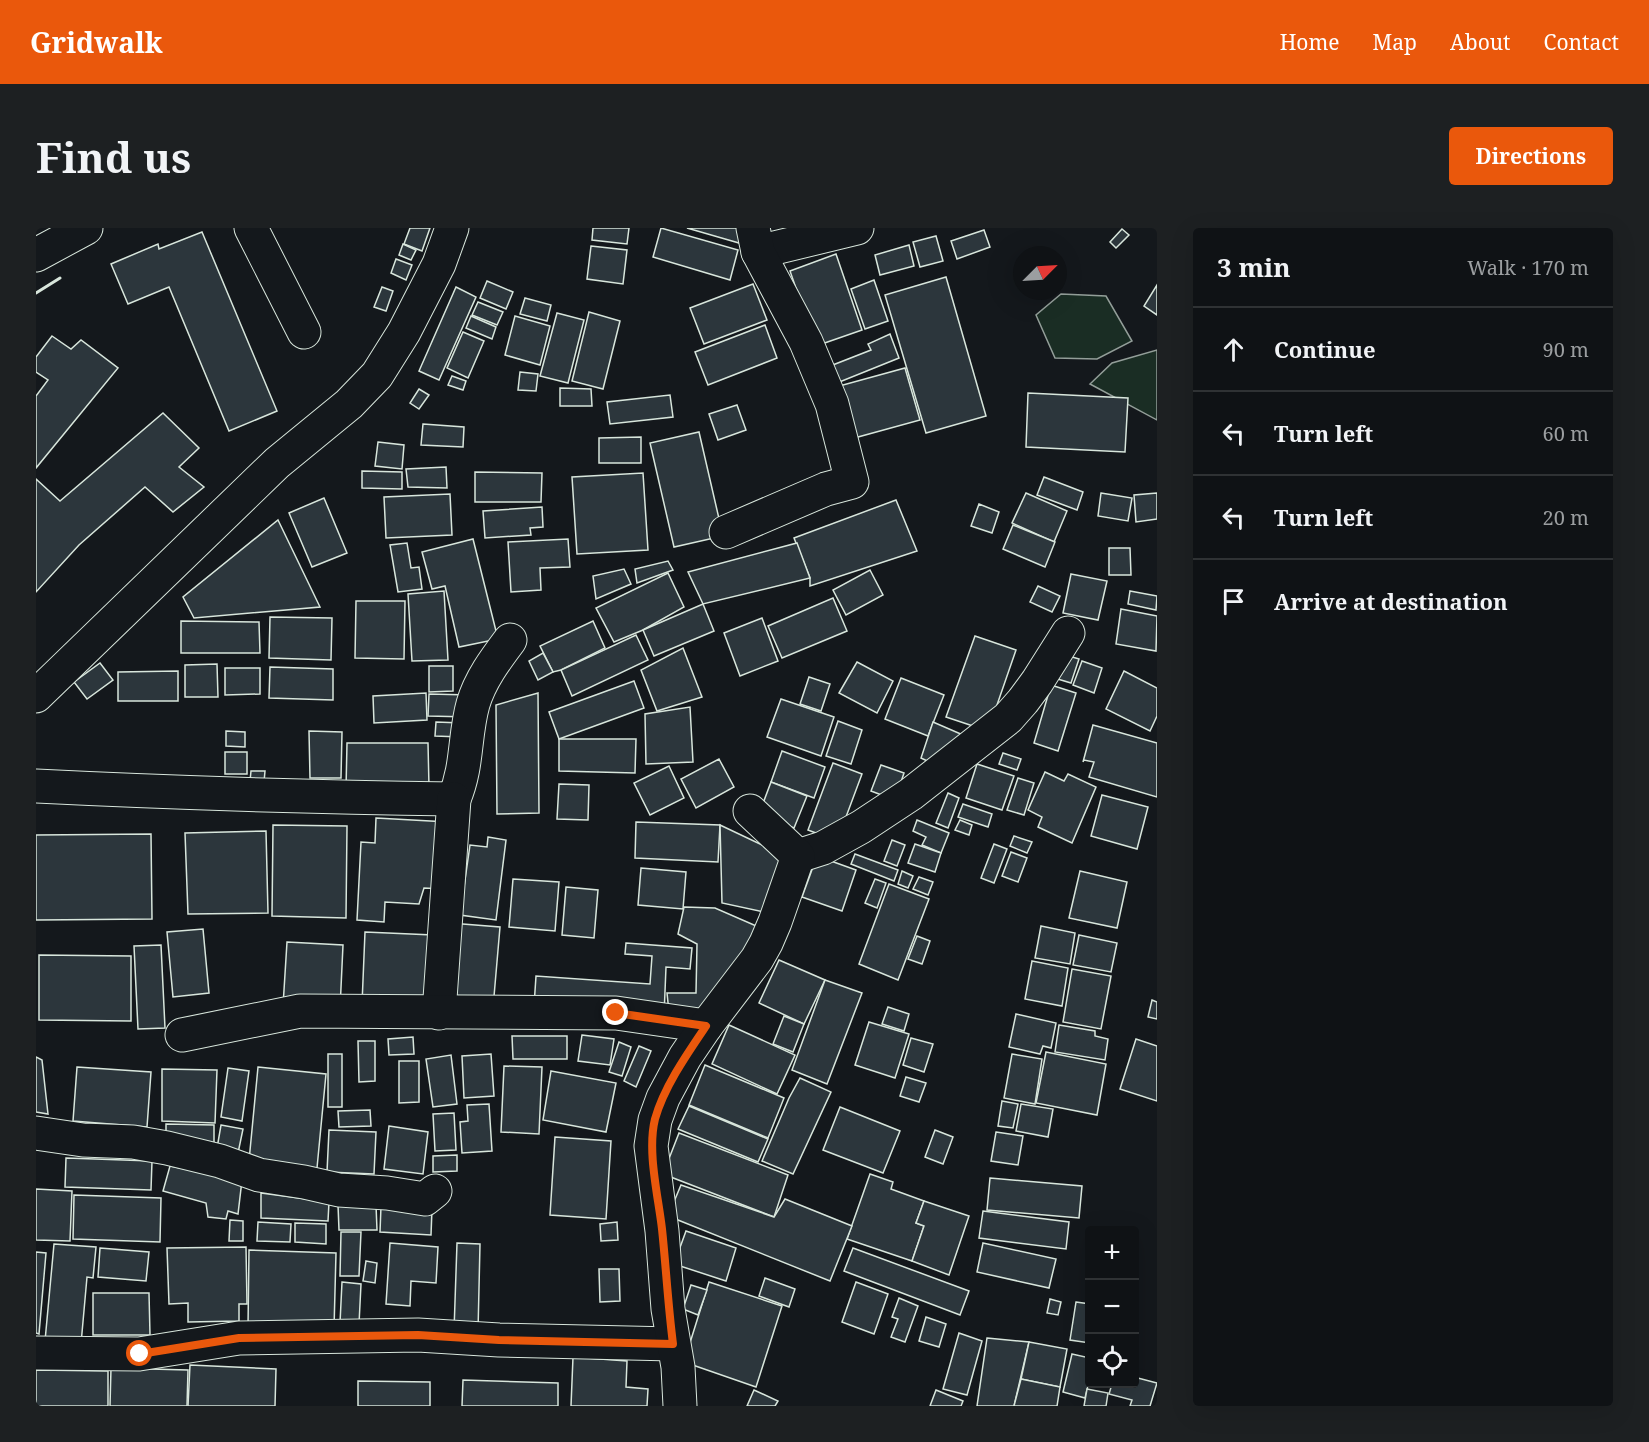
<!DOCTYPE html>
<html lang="en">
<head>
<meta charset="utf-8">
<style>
  :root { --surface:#0f1215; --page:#1d2022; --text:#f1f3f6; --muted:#9b9ea0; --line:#2f3234; --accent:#ea580c }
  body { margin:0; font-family:"Noto Serif",serif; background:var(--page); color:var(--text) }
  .controls { position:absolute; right:18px; bottom:18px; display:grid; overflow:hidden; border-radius:6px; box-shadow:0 6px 24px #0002 }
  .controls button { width:54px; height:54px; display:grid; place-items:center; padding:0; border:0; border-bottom:2px solid var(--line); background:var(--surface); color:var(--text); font:30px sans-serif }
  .compass { position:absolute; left:977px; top:18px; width:54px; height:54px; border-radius:50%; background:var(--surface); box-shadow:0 6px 24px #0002; rotate:66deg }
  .stop { position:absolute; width:18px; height:18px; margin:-14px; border:4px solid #ea580c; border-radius:50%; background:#fff }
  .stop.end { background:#ea580c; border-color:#fff; box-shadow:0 2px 6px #0008 }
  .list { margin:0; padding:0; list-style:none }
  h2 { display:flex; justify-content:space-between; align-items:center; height:78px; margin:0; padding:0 24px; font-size:26px }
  h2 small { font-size:20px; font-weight:400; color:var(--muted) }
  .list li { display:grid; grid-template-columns:39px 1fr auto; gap:18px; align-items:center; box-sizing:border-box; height:84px; padding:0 24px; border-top:2px solid var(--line) }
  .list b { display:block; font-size:22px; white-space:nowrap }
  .list em { font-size:20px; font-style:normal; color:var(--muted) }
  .icon { flex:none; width:33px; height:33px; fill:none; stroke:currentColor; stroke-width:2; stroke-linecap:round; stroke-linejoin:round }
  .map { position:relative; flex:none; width:1121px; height:1178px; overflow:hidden; border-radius:6px }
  header { display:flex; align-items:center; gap:36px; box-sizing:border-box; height:84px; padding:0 30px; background:var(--accent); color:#fff }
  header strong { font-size:28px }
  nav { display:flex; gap:33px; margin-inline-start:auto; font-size:21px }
  .intro { display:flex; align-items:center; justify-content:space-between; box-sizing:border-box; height:144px; padding:0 36px }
  h1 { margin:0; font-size:42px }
  .button { padding:15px 27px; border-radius:6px; background:var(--accent); color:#fff; font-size:21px; font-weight:700 }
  main { display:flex; gap:36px; padding:0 36px }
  aside { flex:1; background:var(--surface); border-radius:6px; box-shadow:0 6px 24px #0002 }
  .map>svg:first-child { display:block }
</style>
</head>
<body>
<header>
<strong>Gridwalk</strong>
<nav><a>Home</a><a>Map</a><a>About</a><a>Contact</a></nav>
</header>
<div class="intro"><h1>Find us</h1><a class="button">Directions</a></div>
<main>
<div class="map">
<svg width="1121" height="1178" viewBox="0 0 1121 1178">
  <rect width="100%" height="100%" fill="#14181c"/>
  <g fill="#1a2d24" stroke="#939e99" stroke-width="1.5">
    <path d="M1025,66L1070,68L1096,113L1061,131L1019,130L1000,87Z"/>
    <path d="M1121,122V192L1054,156L1076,135Z"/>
  </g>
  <g fill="#2c363c" stroke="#d8e6dc" stroke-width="1.5">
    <path d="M374,0H394L386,23L368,16Z"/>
    <path d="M557,0H593L591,16L556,12Z"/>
    <path d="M625,0L702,22L694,52L617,29Z"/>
    <path d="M651,0H707L703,15Z"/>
    <path d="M1086,1L1093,7L1080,20L1074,14Z"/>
    <path d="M948,2L954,19L921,31L915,13Z"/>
    <path d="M166,4L241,183L193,203L133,59L92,76L75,36L122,16L123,21Z"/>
    <path d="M900,8L907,33L884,39L877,14Z"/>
    <path d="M367,16L380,22L375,32L363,27Z"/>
    <path d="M873,17L878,38L844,47L839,27Z"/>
    <path d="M555,18L591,22L587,56L551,51Z"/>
    <path d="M800,26L826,102L780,118L754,43Z"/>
    <path d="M360,31L376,37L370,52L355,45Z"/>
    <path d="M910,49L950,188L890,205L849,67Z"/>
    <path d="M838,52L852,93L829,101L815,61Z"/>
    <path d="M451,53L477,64L470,81L444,70Z"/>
    <path d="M717,56L731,92L668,116L654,80Z"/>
    <path d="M1121,57V87L1108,78Z"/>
    <path d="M346,59L357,63L350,83L338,79Z"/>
    <path d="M420,59L440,69L403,152L383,143Z"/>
    <path d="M489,70L515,77L511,93L484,86Z"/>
    <path d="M442,74L467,84L461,97L436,87Z"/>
    <path d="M553,84L584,93L567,161L536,153Z"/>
    <path d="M521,85L548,92L532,155L504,148Z"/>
    <path d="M435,88L460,99L456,111L430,100Z"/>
    <path d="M479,88L514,98L504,137L469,127Z"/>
    <path d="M729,97L741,130L672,157L659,124Z"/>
    <path d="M427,104L448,113L432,150L411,140Z"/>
    <path d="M854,106L863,130L791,159L784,142L835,122L832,116Z"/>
    <path d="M16,108L35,121L45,112L82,140L0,240V168L12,152L0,144V129Z"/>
    <path d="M869,140L884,192L811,212L796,160Z"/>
    <path d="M484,144L502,146L500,163L482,162Z"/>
    <path d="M416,148L430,153L427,162L412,157Z"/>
    <path d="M524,160L555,161L556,178H524Z"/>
    <path d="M383,161L393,167L383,181L374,175Z"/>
    <path d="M992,165L1092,170L1089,224L990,219Z"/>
    <path d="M634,167L637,189L574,196L571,174Z"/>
    <path d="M701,177L710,202L682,212L673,186Z"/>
    <path d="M127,185L163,220L143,239L168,259L137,284L109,259L43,317L0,364V251L24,273Z"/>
    <path d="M387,196L428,199L427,219L385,217Z"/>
    <path d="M663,204L687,308L638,319L614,215Z"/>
    <path d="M605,209V235H563V210Z"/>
    <path d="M342,214L368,217L366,241L339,238Z"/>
    <path d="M410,239L411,260L372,259L370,241Z"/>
    <path d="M326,243L366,244V261L326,260Z"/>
    <path d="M439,244L506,245L505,274H439Z"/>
    <path d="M607,245L612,322L541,326L536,249Z"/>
    <path d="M1008,249L1047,264L1041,282L1001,267Z"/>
    <path d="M990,265L1031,283L1018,314L976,295Z"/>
    <path d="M1065,265L1096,270L1092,293L1062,288Z"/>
    <path d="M1121,265V291L1100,294L1098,267Z"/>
    <path d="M414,266L416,307L350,310L348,269Z"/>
    <path d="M288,270L311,325L276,339L253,285Z"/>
    <path d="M860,272L881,323L774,358V350L758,310Z"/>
    <path d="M943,276L963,284L956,305L935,298Z"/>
    <path d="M506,279L507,299L494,300L495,307L449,310L447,283Z"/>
    <path d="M242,292L284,379L158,390L147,369Z"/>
    <path d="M977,297L1019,314L1009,339L967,321Z"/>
    <path d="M437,311L462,411L423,419L409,358L396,361L386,324Z"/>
    <path d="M532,311L534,339L504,340L505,362L475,364L472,314Z"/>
    <path d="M371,315L375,340L383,339L386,361L362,364L354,317Z"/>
    <path d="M761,315L774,350L667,376L652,344Z"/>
    <path d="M1073,320H1094L1095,347H1073Z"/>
    <path d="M632,333L637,342L601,355L599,341Z"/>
    <path d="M588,341L595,356L560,371L557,348Z"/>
    <path d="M834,342L847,367L810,387L797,362Z"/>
    <path d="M632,345L648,379L607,402L578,414L560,380Z"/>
    <path d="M1035,346L1071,353L1062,392L1027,385Z"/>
    <path d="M1002,358L1024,368L1016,384L994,374Z"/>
    <path d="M408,363L412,432L376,433L372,366Z"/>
    <path d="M1094,363L1121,368L1120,382L1092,376Z"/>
    <path d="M797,370L811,403L746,430L732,398Z"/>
    <path d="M320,373H369L368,431L319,430Z"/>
    <path d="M667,376L678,403L618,428L607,402Z"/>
    <path d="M1085,381L1121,388L1120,423L1080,416Z"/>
    <path d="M234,389L296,390L295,432L233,430Z"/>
    <path d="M726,390L742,433L704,448L688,405Z"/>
    <path d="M145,393L223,394L224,425H145Z"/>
    <path d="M557,393L569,420L525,442L517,444L504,418Z"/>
    <path d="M600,407L612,432L536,468L525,442Z"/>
    <path d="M939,408L980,422L952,503L910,489Z"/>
    <path d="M647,420L666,469L621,483L605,442Z"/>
    <path d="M507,425L517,444L502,452L493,433Z"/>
    <path d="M1023,425L1043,431L1035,455L1015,449Z"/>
    <path d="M1046,433L1066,440L1058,465L1037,457Z"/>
    <path d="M821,434L857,453L841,485L803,465Z"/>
    <path d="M64,435L77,452L51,471L38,454Z"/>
    <path d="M181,436L182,469H149V437Z"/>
    <path d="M393,438H417V463L393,464Z"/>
    <path d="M234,439L297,441V472L233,470Z"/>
    <path d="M189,440H224V466L189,467Z"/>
    <path d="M142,443V473H82V444Z"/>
    <path d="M1088,443L1121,460V488L1114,503L1070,481Z"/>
    <path d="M773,449L794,456L785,483L764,476Z"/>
    <path d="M865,450L908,467L892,508L849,491Z"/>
    <path d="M598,453L608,480L523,511L513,484Z"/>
    <path d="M1015,457L1040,465L1022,523L998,515Z"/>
    <path d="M390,465L391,492L338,495L337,468Z"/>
    <path d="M502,465L503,585L461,586L460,477Z"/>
    <path d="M393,466L434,467V489L392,488Z"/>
    <path d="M745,471L798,489L785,528L731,509Z"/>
    <path d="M654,479L657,534L610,536L609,486Z"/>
    <path d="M802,493L826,502L815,536L790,528Z"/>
    <path d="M400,494L426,495L425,509L399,508Z"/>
    <path d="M897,494L934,510L904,539L885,530Z"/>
    <path d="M1057,497L1121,515V569L1053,549L1058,534L1048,532L1047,534Z"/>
    <path d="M190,503L209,504V519L190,518Z"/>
    <path d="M273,503L306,504L305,550H274Z"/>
    <path d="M523,511H600L599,545L523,543Z"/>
    <path d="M311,515H392L393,559L310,561Z"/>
    <path d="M746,523L789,539L778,570L735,554Z"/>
    <rect x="189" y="524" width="22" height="22"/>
    <path d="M967,525L985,531L981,542L963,536Z"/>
    <path d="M683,531L698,559L660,580L645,551Z"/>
    <path d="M797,535L826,546L801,613L772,602Z"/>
    <path d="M941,536L978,548L966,582L930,570Z"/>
    <path d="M845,537L868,545L859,572L835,563Z"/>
    <path d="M633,538L648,570L614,587L598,555Z"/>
    <path d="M215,543H229L227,565L213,563Z"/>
    <path d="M1009,544L1028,553L1032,546L1060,559L1036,615L1002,599L1006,589L992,582Z"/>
    <path d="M982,550L998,555L988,587L971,582Z"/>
    <path d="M735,554L771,568L758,600L723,586Z"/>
    <path d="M523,556L553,557L552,592L521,591Z"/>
    <path d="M912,565L923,570L912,600L900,595Z"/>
    <path d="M1066,567L1112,579L1101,621L1055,608Z"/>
    <path d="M927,576L956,586L952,599L922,589Z"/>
    <path d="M340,590L412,594L408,661L388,660L383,676L349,674L348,694L321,692L325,614L339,615Z"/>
    <path d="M881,592L913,605L905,625L886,617L890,609L877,603Z"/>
    <path d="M924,592L936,597L933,607L919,602Z"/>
    <path d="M600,594L684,597L682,634L599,630Z"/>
    <path d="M237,597L311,598L310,690L236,688Z"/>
    <path d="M684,597L747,627L728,684L686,675Z"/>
    <path d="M230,603L232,685L152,686L149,605Z"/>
    <path d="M115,606L116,691L0,692V607Z"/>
    <path d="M978,608L996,614L991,625L974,618Z"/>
    <path d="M452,609L470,612L460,692L424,687L434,617L451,619Z"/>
    <path d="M856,612L869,617L861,638L848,633Z"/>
    <path d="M879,616L905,625L899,644L872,635Z"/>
    <path d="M958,616L971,621L958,655L945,650Z"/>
    <path d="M975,624L991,630L982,654L966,648Z"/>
    <path d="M819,626L862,642L858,653L815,636Z"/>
    <path d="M781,628L820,642L806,683L766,669Z"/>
    <path d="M605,640L650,644L647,681L602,677Z"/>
    <path d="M866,643L877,648L872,660L862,656Z"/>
    <path d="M1044,643L1091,654L1081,700L1033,690Z"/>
    <path d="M883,649L897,654L892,667L877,661Z"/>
    <path d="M477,651L523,654L519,703L473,699Z"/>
    <path d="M839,651L850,655L841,680L829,675Z"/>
    <path d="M853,656L893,671L862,752L823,736Z"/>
    <path d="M530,659L562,662L558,710L526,707Z"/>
    <path d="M648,679L679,680L734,704L675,787L633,784L631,765H660L661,716L642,706Z"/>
    <path d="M414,695L464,699L457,780L417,777Z"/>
    <path d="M1005,698L1039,705L1034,736L999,730Z"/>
    <path d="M167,701L173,765L137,769L131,704Z"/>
    <path d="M329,704L397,707L394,779L326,776Z"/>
    <path d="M1043,707L1081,715L1075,744L1037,737Z"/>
    <path d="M881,708L894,713L886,736L872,731Z"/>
    <path d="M251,714L307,717L304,781L247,778Z"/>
    <path d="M590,715L656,720L654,741L630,739L628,788L498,778L500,748L614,756L616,728L589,726Z"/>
    <path d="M125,717L129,800L102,801L98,718Z"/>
    <path d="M3,727L95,728V793L3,792Z"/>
    <path d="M743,732L789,752L768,796L723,775Z"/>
    <path d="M996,733L1032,740L1026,778L989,771Z"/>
    <path d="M1036,741L1075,748L1065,801L1027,794Z"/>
    <path d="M789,752L826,765L791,856L756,842Z"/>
    <path d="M1116,772L1121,774V791L1112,789Z"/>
    <path d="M852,779L873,786L868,803L846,796Z"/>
    <path d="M980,786L1020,795L1015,820L1007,818L1004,826L973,819Z"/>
    <path d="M748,788L768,796L757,824L737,816Z"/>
    <path d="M833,794L873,806L859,850L819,837Z"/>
    <path d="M693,797L759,827L741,866L676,836Z"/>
    <path d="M1023,797L1059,803V808L1072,811L1069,832L1019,824Z"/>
    <path d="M546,807L578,811L574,837L542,833Z"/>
    <path d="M476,808H531V831H477Z"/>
    <path d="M377,809L378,826L353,827L352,811Z"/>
    <path d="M875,810L897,816L888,844L867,837Z"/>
    <path d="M1100,811L1121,818V873L1084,861Z"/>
    <path d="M322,813H339V853L323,854Z"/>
    <path d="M583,814L595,819L586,848L573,844Z"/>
    <path d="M603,818L615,823L600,859L588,853Z"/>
    <path d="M1010,824L1070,836L1061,887L1000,875Z"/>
    <rect x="292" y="826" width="14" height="53"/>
    <path d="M455,826L458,868L428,870L426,828Z"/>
    <path d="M976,826L1006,831L999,876L968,870Z"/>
    <path d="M415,827L421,876L397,879L390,831Z"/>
    <path d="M0,829L6,832L12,886L0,884Z"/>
    <path d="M363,833H383V874L363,875Z"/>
    <path d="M669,837L748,870L732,910L653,877Z"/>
    <path d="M468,838L506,839L503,906L465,904Z"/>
    <path d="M41,839L115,844L111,899L37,893Z"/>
    <path d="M222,839L290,846L281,940L213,933Z"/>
    <path d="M192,840L213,843L206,893L185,889Z"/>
    <path d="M126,841L181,842L179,895L126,893Z"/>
    <path d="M515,843L580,855L570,904L507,892Z"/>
    <path d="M870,849L890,855L883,874L864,868Z"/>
    <path d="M764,850L795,864L757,946L726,933L753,870Z"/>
    <path d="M966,873L982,876L977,900L962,898Z"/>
    <path d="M453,876L456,923L426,925L424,894L432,893L431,877Z"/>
    <path d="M985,876L1017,881L1012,909L980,903Z"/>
    <path d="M653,878L732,911L722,934L642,901Z"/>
    <path d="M804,879L864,903L847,945L787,922Z"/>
    <path d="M334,882L335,898L303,899L302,883Z"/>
    <path d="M418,885L420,922L399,923L397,886Z"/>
    <path d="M130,896L178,897V918L130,916Z"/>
    <path d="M185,897L207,901L201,930L180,926Z"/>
    <path d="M353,898L392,904L387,946L348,941Z"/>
    <path d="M293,902L340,904L338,946L291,944Z"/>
    <path d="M899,902L917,909L907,936L889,929Z"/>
    <path d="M960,904L987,908L982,937L955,933Z"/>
    <path d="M643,905L752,947L738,989L627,946Z"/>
    <path d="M519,909L575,913L570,991L514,987Z"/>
    <path d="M421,927V943L397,944V928Z"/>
    <path d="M30,930L116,933L115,962L29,959Z"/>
    <path d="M134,938L206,952L202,986L192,983L190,991L172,989L170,975L127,963Z"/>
    <path d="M834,946L857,954L855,961L888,973L880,995L888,998L876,1033L811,1011Z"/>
    <path d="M954,950L1046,958L1043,990L951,982Z"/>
    <path d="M645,957L738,989L749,971L816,998L794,1053L632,988Z"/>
    <path d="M0,961L36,963L34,1013L0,1012Z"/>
    <path d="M225,965L293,974L292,993L225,990Z"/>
    <path d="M38,967L125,970L124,1014L37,1011Z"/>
    <path d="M888,973L933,988L913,1047L876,1033L888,998L880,995Z"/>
    <path d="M302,977H340L341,1002H303Z"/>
    <path d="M345,978L396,981L395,1007L344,1004Z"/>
    <path d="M947,983L1033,994L1030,1021L943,1010Z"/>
    <path d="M194,992L207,993V1013H193Z"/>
    <path d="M222,994L255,996L254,1014L221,1013Z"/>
    <path d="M581,994L582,1012L565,1013L564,996Z"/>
    <path d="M259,995L290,996V1016L259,1014Z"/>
    <path d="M650,1003L700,1020L690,1053L638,1036Z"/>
    <path d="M305,1004H325L323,1048H304Z"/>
    <path d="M354,1015L402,1019L400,1055L375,1053L374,1078L350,1076Z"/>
    <path d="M421,1015L444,1016L442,1104L418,1103Z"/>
    <path d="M947,1015L1020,1031L1013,1060L941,1044Z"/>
    <path d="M18,1016L60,1019L57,1050L51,1049L45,1116L9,1113Z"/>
    <path d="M210,1019L211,1076H203V1093L152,1094V1075L133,1076L131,1020Z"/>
    <path d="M64,1020L113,1024L110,1053L62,1049Z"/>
    <path d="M817,1020L933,1063L924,1087L808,1043Z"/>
    <path d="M213,1022L300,1025L298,1101L212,1099Z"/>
    <path d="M0,1024L10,1025L3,1106L0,1105Z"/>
    <path d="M330,1033L341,1035L339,1055L327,1053Z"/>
    <path d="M563,1041H583L584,1073L564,1074Z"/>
    <path d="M729,1050L759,1061L753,1079L723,1068Z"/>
    <path d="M306,1054L325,1056L323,1096L304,1095Z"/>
    <path d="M673,1054L746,1078L720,1159L648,1134Z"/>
    <path d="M820,1054L852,1066L838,1106L806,1094Z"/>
    <path d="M655,1057L671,1062L662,1087L647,1081Z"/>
    <path d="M57,1065H113L114,1107H57Z"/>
    <path d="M863,1070L882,1078L869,1114L855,1109L862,1091L856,1089Z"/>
    <path d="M1014,1071L1025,1074L1022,1087L1011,1085Z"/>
    <path d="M1040,1074L1054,1076V1115L1034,1112Z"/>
    <path d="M890,1089L910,1096L903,1119L883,1113Z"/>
    <path d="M923,1105L946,1113L931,1167L907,1161Z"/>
    <path d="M951,1110L993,1114L978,1178H941Z"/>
    <path d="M993,1114L1031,1121L1024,1159L985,1151Z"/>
    <path d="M1036,1126L1054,1130V1150L1049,1170L1027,1164Z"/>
    <path d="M537,1129L591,1133L590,1159L612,1161L611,1178H535Z"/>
    <path d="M154,1137L240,1141L239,1178H152Z"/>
    <path d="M75,1140L152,1142L151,1178H74Z"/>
    <path d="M0,1142L72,1143V1178H0Z"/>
    <path d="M1098,1149L1121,1155L1114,1178H1094L1096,1172L1073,1166L1076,1156H1098Z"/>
    <path d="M985,1151L1024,1159L1021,1178H978Z"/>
    <path d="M427,1152L522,1155V1178H426Z"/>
    <path d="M322,1153L394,1154V1178H322Z"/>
    <path d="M1051,1161L1072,1165L1070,1178H1048Z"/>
    <path d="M718,1162L742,1173L739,1178H711Z"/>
    <path d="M900,1162L927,1173L925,1178H894Z"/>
  </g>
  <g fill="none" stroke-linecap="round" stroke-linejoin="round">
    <defs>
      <g id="minor">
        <path d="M215,0L268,104"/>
        <path d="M722,24L821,0"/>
        <path d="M0,27L50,0"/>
        <path d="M690,304L790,261L816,254L796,176L770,114L722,24L717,0"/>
        <path d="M0,468L241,235L313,176L341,147L368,104L403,36L416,0"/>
        <path d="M0,558C139,565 279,569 418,571C432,538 428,508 437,476C444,452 459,432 474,412"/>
        <path d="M762,628L787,620L825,599L875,566L972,490L987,473L1001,454L1032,405"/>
        <path d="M403,785L418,571"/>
        <path d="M146,807L264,783L580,785L670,798"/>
        <path d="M0,905L47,912L97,914L131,920L184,933L223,947L268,954L303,962L351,965L389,971L399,963"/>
        <path d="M0,1125L103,1126L203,1110L382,1107L463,1112L637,1116"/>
        <path d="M644,1178L642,1139L632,1081L626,1003L615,918L619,892L627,870L649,829L670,798L721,731L730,715L739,694L762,628L714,583"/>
      </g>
    </defs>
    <use href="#minor" stroke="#d8e6dc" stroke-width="35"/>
    <use href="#minor" stroke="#14181c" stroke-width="33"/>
    <path stroke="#d8e6dc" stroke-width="3" d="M0,65L24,50"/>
  </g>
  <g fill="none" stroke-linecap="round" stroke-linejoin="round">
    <path stroke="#ea580c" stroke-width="8" d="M104,1126L203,1110L382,1107L463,1112L637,1116C632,1077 630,1039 626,1001C622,967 611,923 619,891C628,859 651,826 670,798L580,785"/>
  </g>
</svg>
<div class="controls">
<button>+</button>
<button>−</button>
<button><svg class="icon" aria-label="locate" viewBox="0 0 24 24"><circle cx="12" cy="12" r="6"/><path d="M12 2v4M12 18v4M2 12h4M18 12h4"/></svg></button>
</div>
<svg class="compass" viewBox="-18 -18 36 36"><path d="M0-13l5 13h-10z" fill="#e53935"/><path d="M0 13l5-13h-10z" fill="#9b9ea0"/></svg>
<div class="stop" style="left:104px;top:1126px"></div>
<div class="stop end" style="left:580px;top:785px"></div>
</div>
<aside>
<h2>3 min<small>Walk · 170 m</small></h2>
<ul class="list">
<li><svg class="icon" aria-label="ahead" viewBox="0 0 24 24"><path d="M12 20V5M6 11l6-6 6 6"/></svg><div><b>Continue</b></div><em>90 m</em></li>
<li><svg class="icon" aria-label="left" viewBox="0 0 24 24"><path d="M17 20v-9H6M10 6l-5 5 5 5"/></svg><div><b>Turn left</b></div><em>60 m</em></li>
<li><svg class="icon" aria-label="left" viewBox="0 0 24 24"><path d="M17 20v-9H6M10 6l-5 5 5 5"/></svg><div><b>Turn left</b></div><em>20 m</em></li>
<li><svg class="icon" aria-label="arrive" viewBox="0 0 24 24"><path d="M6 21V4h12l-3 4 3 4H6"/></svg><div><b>Arrive at destination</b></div></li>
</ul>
</aside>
</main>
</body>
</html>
